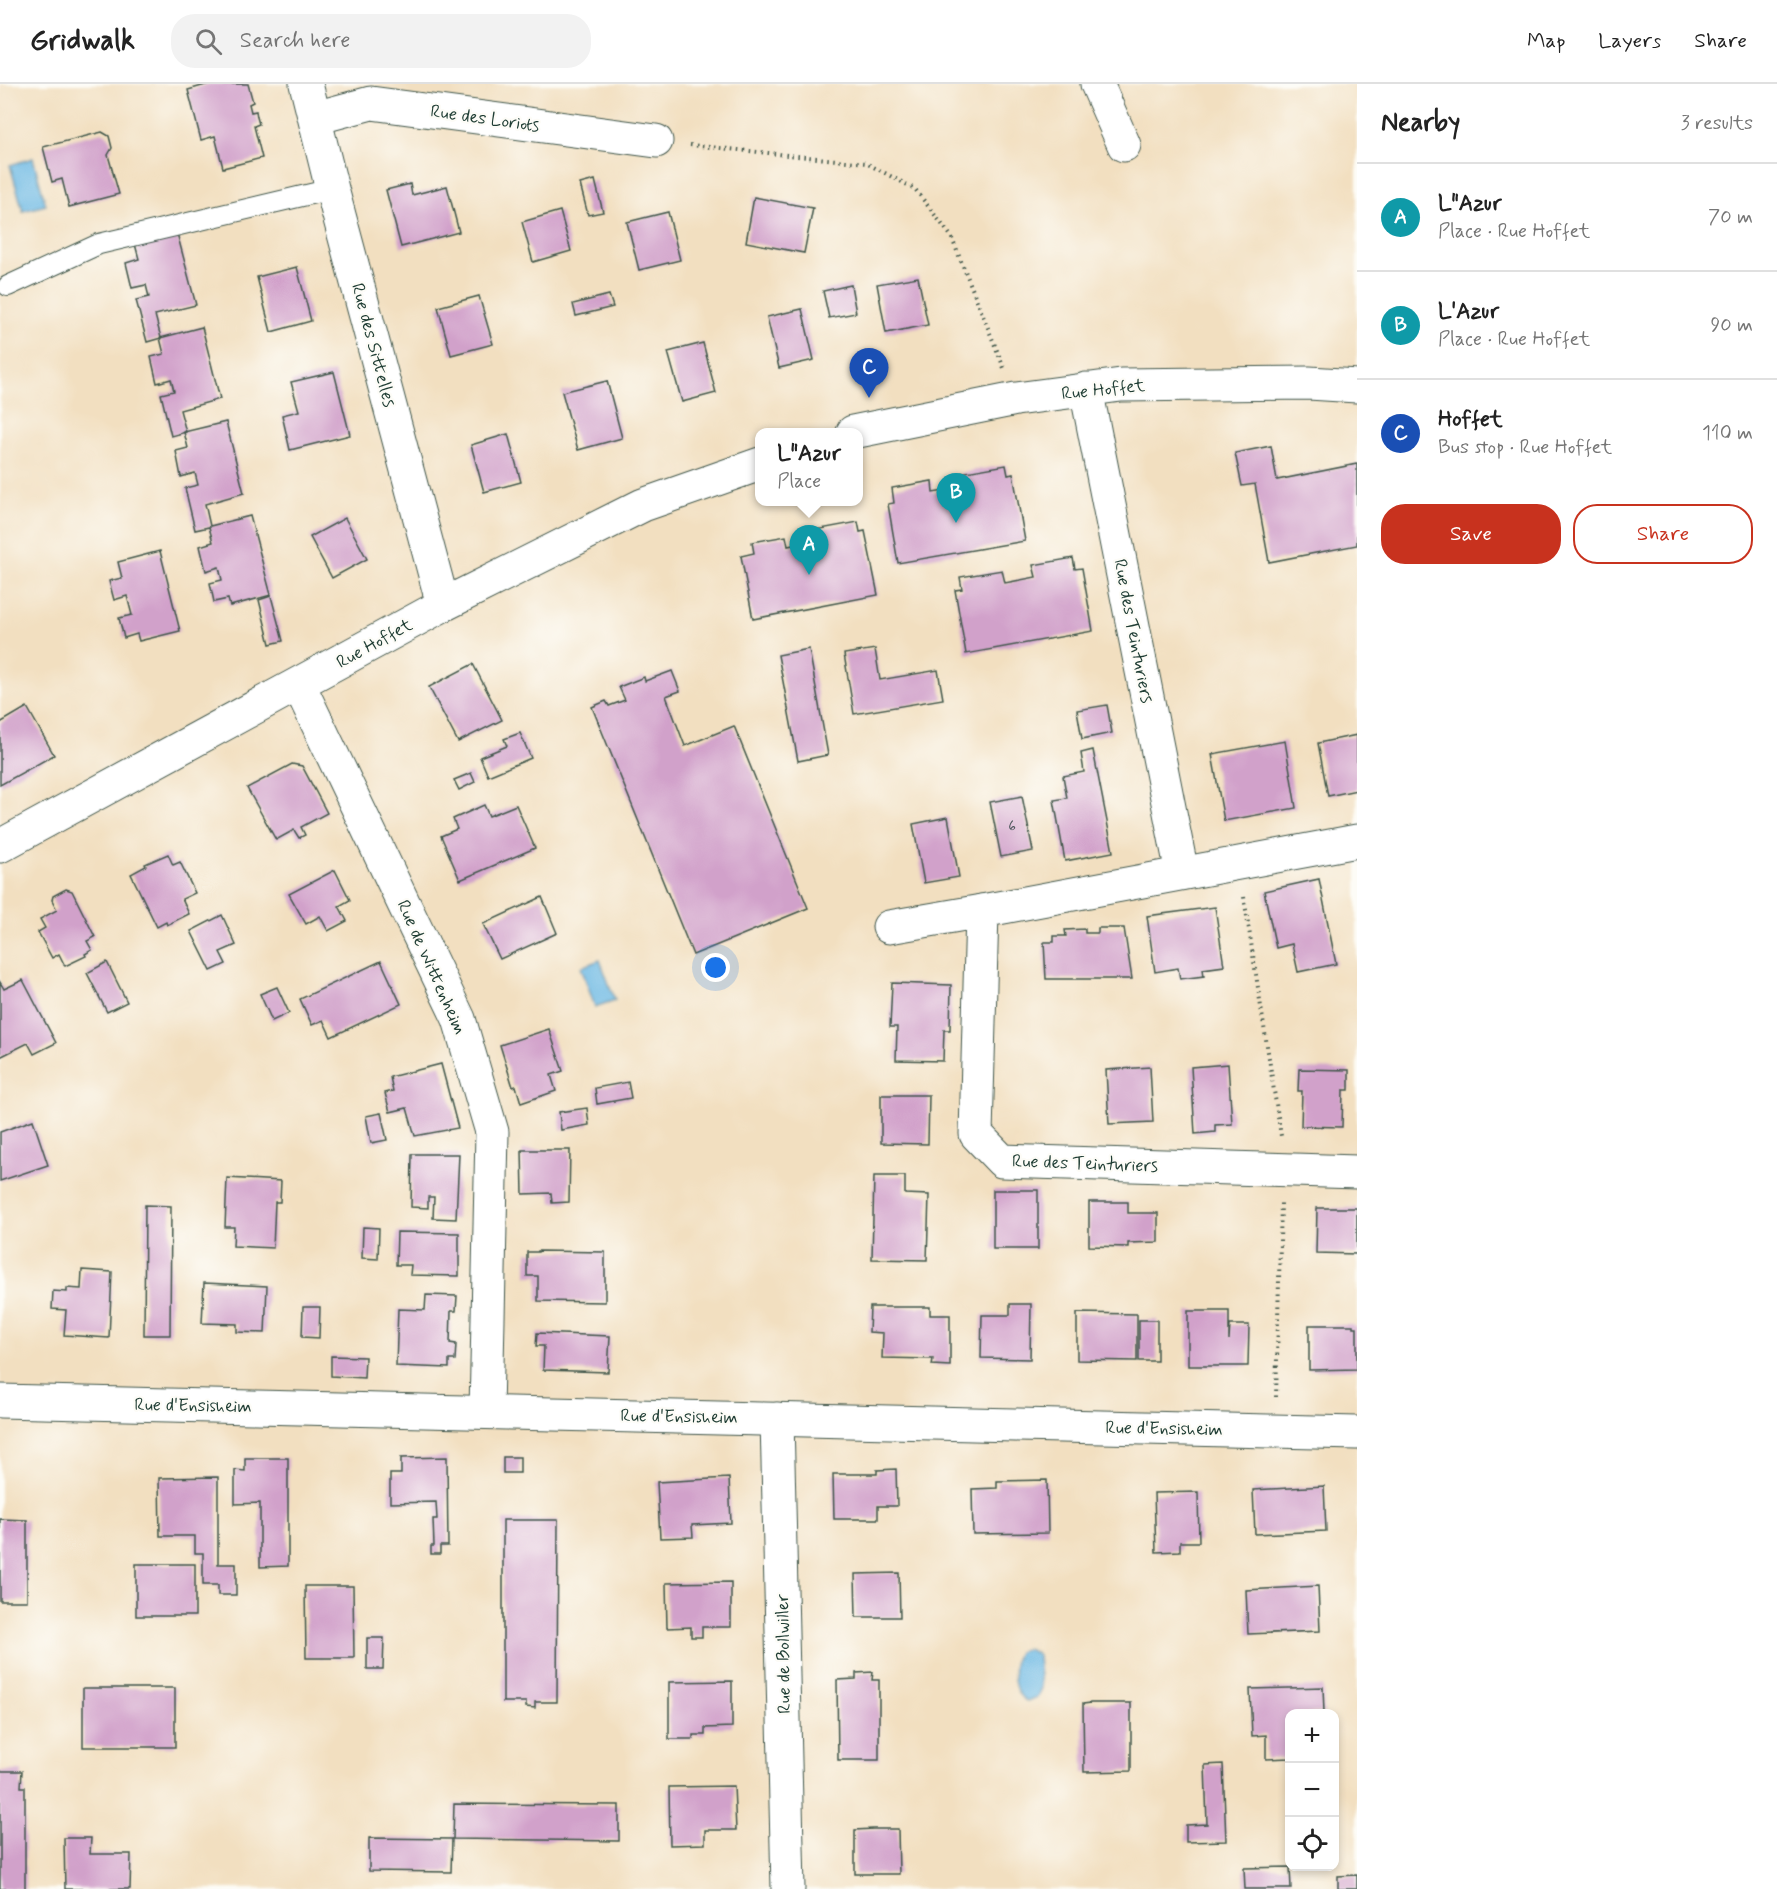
<!DOCTYPE html>
<html lang="en">
<head>
<meta charset="utf-8">
<style>
  :root { --surface:#fff; --page:#f2f2f2; --text:#222; --muted:#767676; --line:#e0e0e0; --accent:#c8321e }
  body { margin:0; font-family:Mynerve,sans-serif; background:var(--page); color:var(--text) }
  .controls { position:absolute; right:18px; bottom:18px; display:grid; overflow:hidden; border-radius:12px; box-shadow:0 3px 9px #0003 }
  .controls button { width:54px; height:54px; display:grid; place-items:center; padding:0; border:0; border-bottom:2px solid var(--line); background:var(--surface); color:var(--text); font:30px sans-serif }
  .you { position:absolute; left:716px; top:884px; width:21px; height:21px; margin:-15px; border:4px solid #fff; border-radius:50%; background:#1a73e8; box-shadow:0 0 0 9px #1a73e833 }
  .badge { display:grid; place-items:center; width:39px; height:39px; border-radius:50%; background:var(--accent); color:#fff; font-size:20px; font-weight:700 }
  .pin { position:absolute; translate:-50% -50px; filter:drop-shadow(0 2px 3px #0008) }
  .pin::after { content:''; position:absolute; top:32px; width:21px; height:18px; background:inherit; clip-path:polygon(0 0,100% 0,50% 100%) }
  .popup { position:absolute; left:755px; top:344px; width:108px; height:78px; box-sizing:border-box; display:grid; place-content:center; border-radius:12px; background:var(--surface); filter:drop-shadow(0 2px 4px #0005); font-size:20px; white-space:nowrap; color:var(--muted) }
  .popup b { font-size:22px; color:var(--text) }
  .popup::after { content:''; position:absolute; left:50%; top:100%; margin-left:-12px; border:12px solid transparent; border-top-color:var(--surface) }
  .list { margin:0; padding:0; list-style:none }
  h2 { display:flex; justify-content:space-between; align-items:center; height:78px; margin:0; padding:0 24px; font-size:26px }
  h2 small { font-size:20px; font-weight:400; color:var(--muted) }
  .list li { display:grid; grid-template-columns:39px 1fr auto; gap:18px; align-items:center; box-sizing:border-box; height:108px; padding:0 24px; border-top:2px solid var(--line) }
  .list b { display:block; font-size:22px; white-space:nowrap }
  .list p { margin:0; font-size:20px; white-space:nowrap; color:var(--muted) }
  .list em { font-size:20px; font-style:normal; color:var(--muted) }
  .actions { display:flex; gap:12px; padding:18px 24px }
  .actions a { flex:1; padding:14px 0; border:2px solid var(--accent); border-radius:24px; text-align:center; font-size:21px; color:var(--accent) }
  .actions .main { background:var(--accent); color:#fff }
  .icon { flex:none; width:33px; height:33px; fill:none; stroke:currentColor; stroke-width:2; stroke-linecap:round; stroke-linejoin:round }
  .map { position:relative; flex:none; width:1357px; height:1805px; overflow:hidden }
  header { display:flex; align-items:center; gap:36px; box-sizing:border-box; height:84px; padding:0 30px; background:var(--surface); border-bottom:2px solid var(--line) }
  header strong { font-size:28px }
  nav { display:flex; gap:33px; margin-inline-start:auto; font-size:21px }
  .search { width:420px; height:54px; background:var(--page); display:flex; align-items:center; gap:15px; box-sizing:border-box; padding:0 21px; border-radius:24px; color:var(--muted); font-size:22px }
  main { display:flex }
  aside { flex:1; background:var(--surface) }
  .map>svg:first-child { display:block }
</style>
</head>
<body>
<header>
<strong>Gridwalk</strong>
<div class="search"><svg class="icon" aria-label="search" viewBox="0 0 24 24"><circle cx="10" cy="10" r="6"/><path d="M15 15l6 6"/></svg>Search here</div>
<nav><a>Map</a><a>Layers</a><a>Share</a></nav>
</header>
<main>
<div class="map">
<svg width="1357" height="1805" viewBox="0 0 1357 1805">
  <rect width="100%" height="100%" fill="#fdfcf7"/>
  <filter id="ink" filterUnits="userSpaceOnUse"><feTurbulence type="fractalNoise" baseFrequency=".0167" numOctaves="2"/><feDisplacementMap in="SourceGraphic" scale="12" xChannelSelector="R" yChannelSelector="G"/><feConvolveMatrix kernelMatrix="1 2 1 2 8 2 1 2 1" color-interpolation-filters="sRGB"/></filter>
  <filter id="wash" filterUnits="userSpaceOnUse"><feTurbulence type="fractalNoise" baseFrequency=".008" numOctaves="4" result="noise"/><feDisplacementMap in="SourceGraphic" scale="24" xChannelSelector="R" yChannelSelector="G"/><feGaussianBlur stdDeviation="1.35" result="paint"/><feColorMatrix in="noise" values="0 0 0 0 0 0 0 0 0 0 0 0 0 0 0 0 0 1.4 0 .05"/><feComposite in="paint" operator="in"/></filter>
  <g filter="url(#wash)">
    <rect width="100%" height="100%" fill="#f2dfc0"/>
    <g fill="#69b7e3" stroke="#447a8c" stroke-width="1.5">
      <path d="M33,74L46,121L23,127L10,81Z"/>
      <path d="M600,876L615,916L595,923L581,883Z"/>
      <path d="M1027,1565L1036,1569L1038,1573L1041,1604L1037,1613L1027,1617C1011,1610 1011,1581 1018,1568Z"/>
    </g>
    <g id="blocks">
      <g fill="#d1a1ca">
        <path d="M209,0H248L253,18L249,20L251,28L256,27L257,33L259,40L254,42L262,74L223,84L215,52L201,56L188,6Z"/>
        <path d="M102,48L109,52L112,64L108,71L119,110L69,123L62,95L52,98L43,63Z"/>
        <path d="M595,96L603,128L588,131L580,100Z"/>
        <path d="M410,100L412,111L447,102L459,148L401,163L386,106Z"/>
        <path d="M754,113L813,124L804,169L746,158Z"/>
        <path d="M560,127L571,167L533,178L522,138Z"/>
        <path d="M668,128L680,176L639,186L627,138Z"/>
        <path d="M177,149L196,221L155,231L161,254L147,258L136,216L149,213L146,201L132,204L126,179L139,175L135,160Z"/>
        <path d="M297,183L311,237L271,248L257,193Z"/>
        <path d="M918,193L928,241L886,249L877,200Z"/>
        <path d="M851,201L856,229L829,234L823,207Z"/>
        <path d="M609,211L613,223L576,232L573,220Z"/>
        <path d="M479,212L493,260L451,271L438,223Z"/>
        <path d="M802,225L814,276L779,284L767,233Z"/>
        <path d="M202,243L220,315L180,326L186,348L171,352L161,310L174,307L171,295L157,299L151,273L164,270L160,254Z"/>
        <path d="M703,259L716,309L682,318L668,268Z"/>
        <path d="M334,288L350,351L290,366L282,331L299,327L291,298Z"/>
        <path d="M607,297L622,354L578,366L562,308Z"/>
        <path d="M226,338L244,409L205,420L210,442L250,432L271,511L230,522L228,515L214,518L210,499L222,496L219,483L206,487L200,462L213,458L209,443L195,446L185,404L198,401L195,389L181,393L176,367L188,364L184,348Z"/>
        <path d="M508,350L521,398L484,408L471,361Z"/>
        <path d="M1271,362L1277,396L1357,380V461L1269,478L1255,400L1242,402L1235,369Z"/>
        <path d="M1006,381L1008,391L1013,390L1025,457L898,479L888,420L894,419L892,404L932,397L933,409L963,404L960,389Z"/>
        <path d="M345,434L367,475L332,494L310,453Z"/>
        <path d="M858,438L860,448L865,447L878,511L753,535L741,472L754,469L752,458L786,452L788,462L817,456L815,446Z"/>
        <path d="M160,467L180,547L139,557L137,550L124,554L119,534L132,531L127,512L114,516L109,497L122,494L118,478Z"/>
        <path d="M1073,474L1075,485L1082,484L1093,547L966,570L955,506L962,505L960,493L1002,486L1005,499L1036,493L1033,481Z"/>
        <path d="M271,512L283,557L270,560L259,516Z"/>
        <path d="M809,565L828,671L798,677L778,571Z"/>
        <path d="M875,565L880,596L938,586L943,615L854,630L844,570Z"/>
        <path d="M473,580L502,636L458,658L429,603Z"/>
        <path d="M672,587L680,607L666,612L685,662L734,642L808,824L693,871L592,623L606,617L609,622L625,616L619,603L644,593L645,597Z"/>
        <path d="M1107,621L1112,649L1082,655L1077,626Z"/>
        <path d="M27,623L54,671L0,701V639Z"/>
        <path d="M520,649L531,674L488,692L480,673L507,662L504,655Z"/>
        <path d="M1357,651V706L1328,712L1318,659Z"/>
        <path d="M1285,657L1296,724L1224,737L1212,670Z"/>
        <path d="M1093,666L1113,768L1065,777L1054,716L1067,714L1063,692L1084,688L1081,669Z"/>
        <path d="M292,680L302,682L327,729L301,743L305,751L299,754L294,746L276,756L247,704Z"/>
        <path d="M471,689L475,698L459,706L454,696Z"/>
        <path d="M1022,712L1033,767L1001,773L990,718Z"/>
        <path d="M484,721L489,732L516,721L535,764L460,796L441,752L457,745L453,735Z"/>
        <path d="M948,733L959,793L924,799L913,740Z"/>
        <path d="M168,770L173,781L180,778L195,809L182,815L189,830L167,841L166,838L157,843L131,790L146,782L145,780Z"/>
        <path d="M335,786L350,816L339,822L347,837L328,847L320,832L306,840L289,810Z"/>
        <path d="M1319,795L1336,880L1298,888L1292,860L1276,864L1264,807Z"/>
        <path d="M66,805L72,807L95,853L87,857L92,866L85,870L86,872L65,882L59,870L52,874L38,848L45,844L40,835L57,826L52,816L53,812Z"/>
        <path d="M542,813L557,849L500,875L483,840Z"/>
        <path d="M1215,823L1224,882L1203,885L1204,892L1180,895L1178,884L1155,888L1147,832Z"/>
        <path d="M222,831L236,861L220,868L226,880L211,887L191,847Z"/>
        <path d="M1098,844H1124L1132,895H1046L1044,858H1054V852H1066L1065,846L1085,845V849H1098Z"/>
        <path d="M381,877L401,920L331,953L323,936L312,941L300,915Z"/>
        <path d="M107,878L127,918L107,928L87,889Z"/>
        <path d="M23,896L56,959L34,970L28,959L0,973V898L4,905Z"/>
        <path d="M892,899L951,901L950,946H944L943,977L896,976L897,943H890Z"/>
        <path d="M277,903L289,929L272,937L260,910Z"/>
        <path d="M549,945L563,987L551,991L556,1007L521,1019L516,1002L513,1003L500,961Z"/>
        <path d="M441,980L458,1044L415,1052L407,1024L390,1028L385,1009L393,1007L390,993Z"/>
        <path d="M1228,980L1232,1040L1215,1041V1048L1195,1050L1191,983Z"/>
        <path d="M1150,983L1153,1038L1109,1040L1106,986Z"/>
        <path d="M1299,985L1349,986V1006H1343L1342,1043L1301,1042L1302,1007H1298Z"/>
        <path d="M628,998L631,1014L597,1020L595,1004Z"/>
        <path d="M881,1011H929L928,1060L881,1059Z"/>
        <path d="M587,1024L589,1041L561,1046L559,1028Z"/>
        <path d="M381,1029L387,1056L371,1059L366,1032Z"/>
        <path d="M33,1036L48,1081L0,1097V1048Z"/>
        <path d="M522,1066H570L569,1118L552,1119L551,1109L523,1110Z"/>
        <path d="M412,1070H459L456,1135L433,1134L434,1113H428V1124L411,1123Z"/>
        <path d="M874,1092H905V1110L929,1111L927,1176L872,1175Z"/>
        <path d="M227,1094L281,1097L280,1118H275L273,1164L233,1162L234,1143H225Z"/>
        <rect x="993" y="1106" width="45" height="59"/>
        <path d="M1089,1118H1128V1129H1158V1158L1128,1159V1163L1089,1162Z"/>
        <path d="M145,1121L171,1122L170,1251H144Z"/>
        <path d="M1317,1124H1357V1170L1316,1169Z"/>
        <path d="M363,1143L379,1144L378,1175L362,1174Z"/>
        <path d="M397,1148L459,1149V1192L410,1191L411,1181H396Z"/>
        <path d="M538,1167L605,1168V1218L538,1217V1192H527V1168H538Z"/>
        <path d="M82,1186L112,1188L109,1254L64,1251L66,1226L52,1225L53,1207L67,1208V1204L81,1205Z"/>
        <path d="M204,1199L267,1202L265,1249L237,1248V1240L202,1239Z"/>
        <path d="M426,1211L457,1212L456,1227H451L450,1259L456,1260L455,1276H449V1284L396,1282L398,1225L425,1226Z"/>
        <path d="M1010,1220H1031L1030,1275L981,1274L982,1231H1010Z"/>
        <path d="M303,1223H320L319,1254L302,1253Z"/>
        <path d="M870,1223H930V1231H950V1282L932,1281L933,1275L882,1274L883,1249L869,1248Z"/>
        <path d="M1188,1227H1229V1256L1230,1241H1249L1248,1282H1188Z"/>
        <path d="M1077,1229L1137,1230V1277L1077,1276Z"/>
        <rect x="1139" y="1236" width="18" height="41"/>
        <path d="M1309,1241H1353V1243H1357V1285L1309,1286Z"/>
        <path d="M537,1249L610,1252L608,1288L543,1286L544,1262H536Z"/>
        <path d="M331,1272L365,1273L364,1294L331,1292Z"/>
        <path d="M447,1373L448,1462H440V1470H431V1462H434L433,1435H437L436,1418L390,1419V1390H401V1374Z"/>
        <rect x="503" y="1373" width="17" height="16"/>
        <path d="M245,1374H288V1482L260,1483V1419L235,1420V1386L245,1387Z"/>
        <path d="M896,1385L897,1422H878V1435H834L833,1390H877V1386Z"/>
        <path d="M218,1393V1480H236V1511H218V1501H203V1469H195V1452H160L159,1394Z"/>
        <path d="M729,1394L731,1439L692,1441L693,1453L660,1454L657,1398Z"/>
        <path d="M1047,1396L1048,1449L973,1450L972,1405L997,1404V1397Z"/>
        <path d="M1324,1402L1326,1447L1255,1450L1253,1406Z"/>
        <path d="M1198,1408L1199,1458H1180V1467L1156,1468L1154,1409Z"/>
        <path d="M0,1435L27,1436V1517H0Z"/>
        <path d="M503,1436H558L557,1618H535V1624L526,1623V1618H503Z"/>
        <rect x="136" y="1480" width="59" height="52"/>
        <path d="M899,1489L900,1533H856L855,1490Z"/>
        <path d="M731,1498V1543H702V1553H691V1543L667,1544L666,1499Z"/>
        <path d="M305,1502H353L354,1574H306Z"/>
        <path d="M1318,1502L1320,1547L1248,1550L1246,1506Z"/>
        <path d="M367,1554H384L383,1585H367Z"/>
        <path d="M873,1588L872,1596H879V1676H838L837,1596L856,1595V1589Z"/>
        <path d="M732,1597V1643L705,1644V1651H693V1655H669V1598Z"/>
        <path d="M1323,1603L1324,1629L1290,1630V1674L1266,1675V1651L1252,1652L1250,1605Z"/>
        <rect x="83" y="1604" width="92" height="59"/>
        <path d="M1091,1619H1131V1687L1084,1688L1083,1620Z"/>
        <path d="M1223,1680L1226,1757L1186,1758V1741L1207,1740L1205,1681Z"/>
        <path d="M0,1687H22L21,1703H25V1805H0Z"/>
        <path d="M734,1702L736,1746H705V1760L670,1761L669,1703Z"/>
        <path d="M454,1720L619,1721V1757L453,1755Z"/>
        <path d="M873,1745H898L899,1790H855V1746Z"/>
        <path d="M64,1754H91L90,1770H131L130,1805H65Z"/>
        <path d="M369,1754L452,1755L451,1788L369,1787Z"/>
        <path d="M1290,1783L1291,1805H1245L1244,1784Z"/>
        <path d="M1357,1791V1805H1338V1792Z"/>
      </g>
    </g>
  </g>
  <g filter="url(#ink)">
    <use href="#blocks" fill-opacity="0" stroke="#3f5549" stroke-width="1.5"/>
    <g fill="none" stroke-linecap="round" stroke-linejoin="round">
      <defs>
        <path id="lane" d="M8,202L99,160L332,105"/>
        <g id="street">
          <path d="M306,0L332,105L443,521"/>
          <path d="M1097,0L1124,61"/>
          <path d="M315,34L371,19L656,57"/>
          <path d="M1086,305L1182,789"/>
          <path d="M299,601L459,935L492,1048L486,1328"/>
          <path d="M1357,757L982,827L976,1050L1002,1077L1357,1088"/>
          <path d="M889,843L982,827"/>
          <path d="M0,1317L1357,1349"/>
          <path d="M777,1335L788,1805"/>
        </g>
        <g id="secondary">
          <path d="M853,348L1016,315L1121,301L1309,299L1357,302"/>
          <path d="M0,762L443,521L643,421L760,380"/>
        </g>
      </defs>
      <use href="#lane" stroke="#3f5549" stroke-width="22"/>
      <use href="#street" stroke="#3f5549" stroke-width="35"/>
      <use href="#secondary" stroke="#3f5549" stroke-width="35"/>
      <g stroke="#3f5549" stroke-width="4" stroke-dasharray="1.5 4.5" stroke-linecap="butt">
        <path d="M690,61L866,79L915,105L951,152L1004,284"/>
        <path d="M1244,813L1281,1052"/>
        <path d="M1276,1313L1281,1119"/>
      </g>
      <use href="#lane" stroke="#fff" stroke-width="20"/>
      <use href="#street" stroke="#fff" stroke-width="33"/>
      <use href="#secondary" stroke="#fff" stroke-width="33"/>
    </g>
  </g>
  <g text-anchor="middle" stroke-width="4.5" stroke-linejoin="round" paint-order="stroke">
    <g font-size="15" fill="#4c565a">
      <text x="1012" y="747">6</text>
    </g>
    <g font-size="18" fill="#1f3d34" stroke="#fdfcf7">
      <text transform="translate(485 34) rotate(8)" y="6">Rue des Loriots</text>
      <text transform="translate(374 261) rotate(75)" y="6">Rue des Sittelles</text>
      <text transform="translate(1103 305) rotate(-6)" y="6">Rue Hoffet</text>
      <text transform="translate(1134 547) rotate(79)" y="6">Rue des Teinturiers</text>
      <text transform="translate(374 559) rotate(-29)" y="6">Rue Hoffet</text>
      <text transform="translate(432 883) rotate(66)" y="6">Rue de Wittenheim</text>
      <text transform="translate(1085 1079) rotate(2)" y="6">Rue des Teinturiers</text>
      <text transform="translate(193 1321) rotate(1)" y="6">Rue d'Ensisheim</text>
      <text transform="translate(679 1332) rotate(1)" y="6">Rue d'Ensisheim</text>
      <text transform="translate(1164 1344) rotate(1)" y="6">Rue d'Ensisheim</text>
      <text transform="translate(783 1570) rotate(-91)" y="6">Rue de Bollwiller</text>
    </g>
  </g>
</svg>
<div class="controls">
<button>+</button>
<button>−</button>
<button><svg class="icon" aria-label="locate" viewBox="0 0 24 24"><circle cx="12" cy="12" r="6"/><path d="M12 2v4M12 18v4M2 12h4M18 12h4"/></svg></button>
</div>
<div class="you"></div>
<div class="pin badge" style="left:809px;top:491px;background:#0f9aa8">A</div>
<div class="popup"><b>L&quot;Azur</b>Place</div>
<div class="pin badge" style="left:956px;top:439px;background:#0f9aa8">B</div>
<div class="pin badge" style="left:869px;top:314px;background:#1a4fb4">C</div>
</div>
<aside>
<h2>Nearby<small>3 results</small></h2>
<ul class="list">
<li><span class="badge" style="background:#0f9aa8">A</span><div><b>L&quot;Azur</b><p>Place · Rue Hoffet</p></div><em>70 m</em></li>
<li><span class="badge" style="background:#0f9aa8">B</span><div><b>L'Azur</b><p>Place · Rue Hoffet</p></div><em>90 m</em></li>
<li><span class="badge" style="background:#1a4fb4">C</span><div><b>Hoffet</b><p>Bus stop · Rue Hoffet</p></div><em>110 m</em></li>
</ul>
<div class="actions"><a class="main">Save</a><a>Share</a></div>
</aside>
</main>
</body>
</html>
